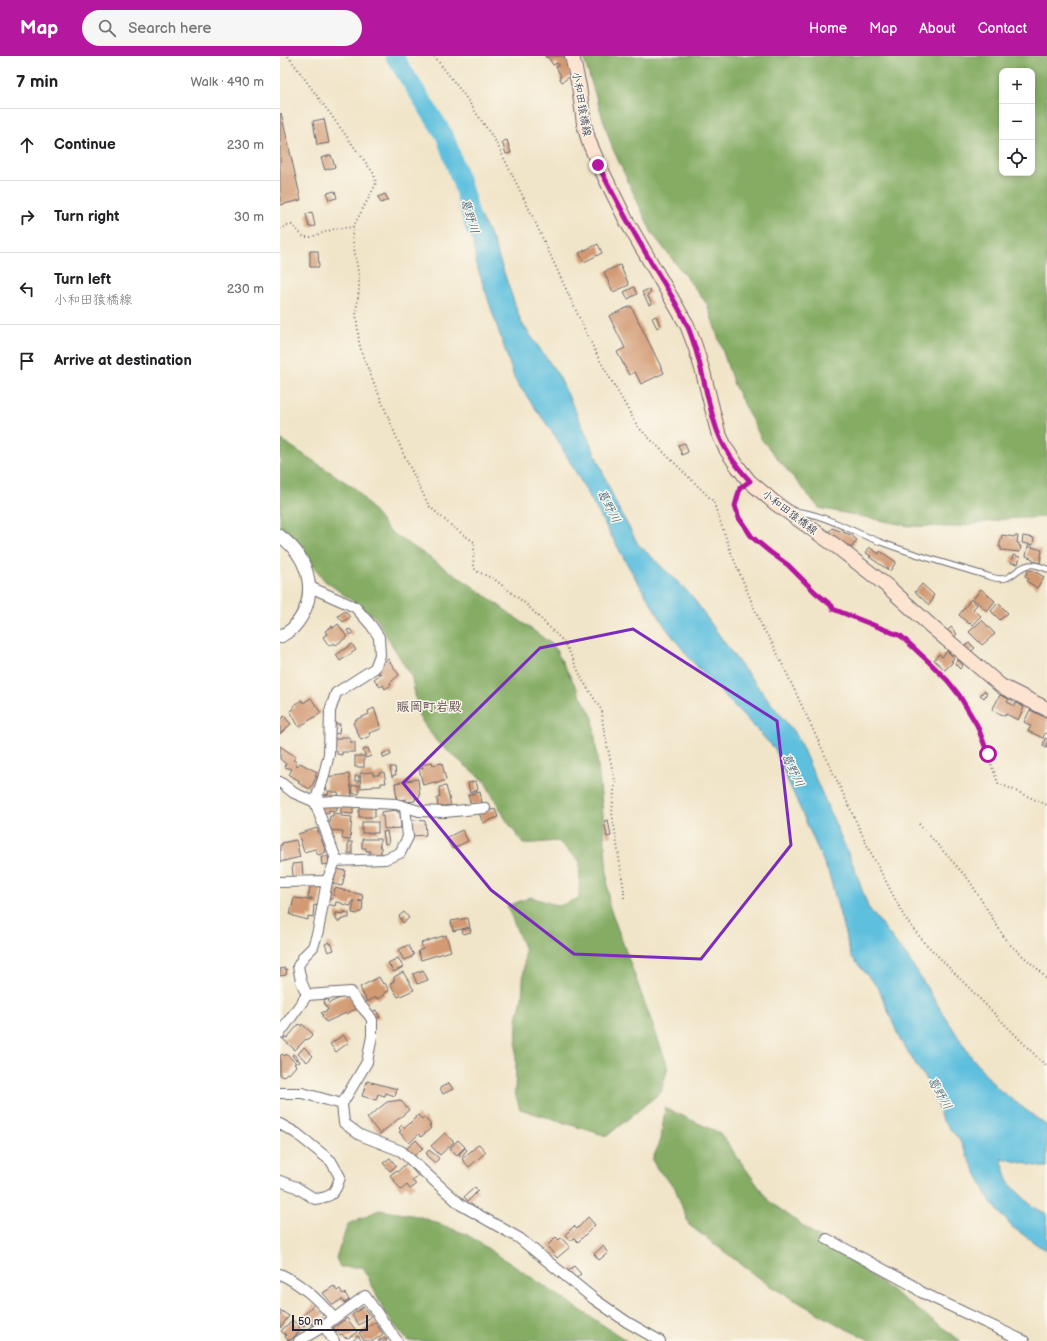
<!DOCTYPE html>
<html lang="en">
<head>
<meta charset="utf-8">
<style>
  :root { --surface:#fff; --page:#f6f6f6; --text:#202124; --muted:#757577; --line:#e0e0e0; --accent:#b5179e }
  body { margin:0; font-family:"Balsamiq Sans","Klee One",sans-serif; background:var(--page); color:var(--text) }
  .controls { position:absolute; right:12px; top:12px; display:grid; overflow:hidden; border-radius:8px; box-shadow:0 2px 6px #0003 }
  .controls button { width:36px; height:36px; display:grid; place-items:center; padding:0; border:0; border-bottom:1px solid var(--line); background:var(--surface); color:var(--text); font:20px sans-serif }
  .scale { position:absolute; left:12px; bottom:10px; width:76px; box-sizing:border-box; padding-left:4px; border:2px solid #22223b; border-top:0; font-size:11px; line-height:14px; white-space:nowrap; color:#22223b; -webkit-text-stroke:3px #fbf7ec; paint-order:stroke }
  .stop { position:absolute; width:12px; height:12px; margin:-9px; border:3px solid #b5179e; border-radius:50%; background:#fff }
  .stop.end { background:#b5179e; border-color:#fff; box-shadow:0 1px 4px #0008 }
  .list { margin:0; padding:0; list-style:none }
  h2 { display:flex; justify-content:space-between; align-items:center; height:52px; margin:0; padding:0 16px; font-size:17px }
  h2 small { font-size:13px; font-weight:400; color:var(--muted) }
  .list li { display:grid; grid-template-columns:26px 1fr auto; gap:12px; align-items:center; box-sizing:border-box; height:72px; padding:0 16px; border-top:1px solid var(--line) }
  .list b { display:block; font-size:15px; white-space:nowrap }
  .list p { margin:0; font-size:13px; white-space:nowrap; color:var(--muted) }
  .list em { font-size:13px; font-style:normal; color:var(--muted) }
  .icon { flex:none; width:22px; height:22px; fill:none; stroke:currentColor; stroke-width:2; stroke-linecap:round; stroke-linejoin:round }
  .map { position:relative; flex:none; width:767px; height:1285px; overflow:hidden }
  header { display:flex; align-items:center; gap:24px; box-sizing:border-box; height:56px; padding:0 20px; background:var(--accent); color:#fff }
  header strong { font-size:19px }
  nav { display:flex; gap:22px; margin-inline-start:auto; font-size:14px }
  .search { width:280px; height:36px; background:var(--page); display:flex; align-items:center; gap:10px; box-sizing:border-box; padding:0 14px; border-radius:22px; color:var(--muted); font-size:15px }
  main { display:flex }
  aside { flex:1; background:var(--surface) }
  .map>svg:first-child { display:block }
</style>
</head>
<body>
<header>
<strong>Map</strong>
<div class="search"><svg class="icon" aria-label="search" viewBox="0 0 24 24"><circle cx="10" cy="10" r="6"/><path d="M15 15l6 6"/></svg>Search here</div>
<nav><a>Home</a><a>Map</a><a>About</a><a>Contact</a></nav>
</header>
<main>
<aside>
<h2>7 min<small>Walk · 490 m</small></h2>
<ul class="list">
<li><svg class="icon" aria-label="ahead" viewBox="0 0 24 24"><path d="M12 20V5M6 11l6-6 6 6"/></svg><div><b>Continue</b></div><em>230 m</em></li>
<li><svg class="icon" aria-label="right" viewBox="0 0 24 24"><path d="M7 20v-9h11M14 6l5 5-5 5"/></svg><div><b>Turn right</b></div><em>30 m</em></li>
<li><svg class="icon" aria-label="left" viewBox="0 0 24 24"><path d="M17 20v-9H6M10 6l-5 5 5 5"/></svg><div><b>Turn left</b><p>小和田猿橋線</p></div><em>230 m</em></li>
<li><svg class="icon" aria-label="arrive" viewBox="0 0 24 24"><path d="M6 21V4h12l-3 4 3 4H6"/></svg><div><b>Arrive at destination</b></div></li>
</ul>
</aside>
<div class="map">
<svg width="767" height="1285" viewBox="0 0 767 1285">
  <rect width="100%" height="100%" fill="#fbf7ec"/>
  <filter id="ink" filterUnits="userSpaceOnUse"><feTurbulence type="fractalNoise" baseFrequency=".025" numOctaves="2"/><feDisplacementMap in="SourceGraphic" scale="8" xChannelSelector="R" yChannelSelector="G"/><feConvolveMatrix kernelMatrix="1 2 1 2 8 2 1 2 1" color-interpolation-filters="sRGB"/></filter>
  <filter id="wash" filterUnits="userSpaceOnUse"><feTurbulence type="fractalNoise" baseFrequency=".012" numOctaves="4" result="noise"/><feDisplacementMap in="SourceGraphic" scale="16" xChannelSelector="R" yChannelSelector="G"/><feGaussianBlur stdDeviation="0.9" result="paint"/><feColorMatrix in="noise" values="0 0 0 0 0 0 0 0 0 0 0 0 0 0 0 0 0 1.4 0 .05"/><feComposite in="paint" operator="in"/></filter>
  <g filter="url(#wash)">
    <rect width="100%" height="100%" fill="#f1e5c9"/>
    <g fill="#84ac64" stroke="#536750" fill-rule="evenodd">
      <path d="M303,0H767V461L725,463L675,471L629,470L539,452L482,384L454,329L427,248L372,177L332,91ZM722,15H752V117H722Z"/>
      <path d="M0,383L76,433L108,474L195,532L273,589L313,662L323,758L329,849L388,1011L381,1036L327,1080L240,1053L235,1037L237,963L242,943L245,894L227,850L251,841L279,850L299,842L300,806L278,785L243,788L225,762L205,726L157,686L139,661L132,622L96,562L45,525L4,473L0,474Z"/>
      <path d="M385,1052L440,1077L489,1145L681,1285H592L564,1272L490,1230L409,1169L395,1132L378,1114L372,1104L381,1084Z"/>
      <path d="M99,1154L138,1160L186,1178L347,1285H128L106,1259L83,1211H60L56,1202L68,1168Z"/>
    </g>
    <path fill="#5fc0de" stroke="#40718c" d="M185,150L195,151L212,182L241,266L279,320L313,393L336,448L358,488L411,539L456,603L517,680L574,811L588,851L628,902L689,998L717,1032L767,1070V1111H760L721,1102L729,1127L753,1151L767,1158V1194L759,1190L731,1170L711,1146L679,1083L662,1064L652,1033L620,984L599,933L571,900L550,821L509,727L495,693L411,604L386,572L350,513L276,381L235,324L197,210L192,178L184,154Z"/>
    <g fill="none" stroke-linecap="round" stroke-linejoin="round">
      <path stroke="#5fc0de" stroke-width="18" d="M114,0L165,80L183,132L195,174"/>
    </g>
    <g id="blocks">
      <g fill="#d29972">
        <path d="M265,0H283L292,14L289,16L291,20L282,26L279,21L281,20L276,11L279,9L277,7L273,9L268,1L266,2Z"/>
        <path d="M1,57L21,144L0,149V58Z"/>
        <path d="M44,63L49,87L37,89L33,65Z"/>
        <path d="M227,84L231,97L226,98L222,86Z"/>
        <path d="M51,99L55,111L45,114L41,102Z"/>
        <path d="M55,135L57,142L49,144L47,137Z"/>
        <path d="M105,138L108,144L101,147L98,141Z"/>
        <path d="M32,156L35,170L29,171L26,158Z"/>
        <path d="M318,188L322,197L304,206L299,197Z"/>
        <path d="M30,195H38L39,211H30Z"/>
        <path d="M340,209L349,229L333,236L324,216Z"/>
        <path d="M354,231L357,238L348,243L344,236Z"/>
        <path d="M369,233L371,237L367,239L372,248L369,249L362,236Z"/>
        <path d="M351,250L384,317L361,328L355,316L349,319L337,296L345,292L329,260Z"/>
        <path d="M376,260L380,270L377,272L372,262Z"/>
        <path d="M405,387L408,396L402,399L398,389Z"/>
        <path d="M552,472L571,479L577,484L571,492L548,477Z"/>
        <path d="M722,479L734,481V480H738L737,487H739V490H741L740,496L721,494V491H719Z"/>
        <path d="M743,480L754,482L753,489L742,487Z"/>
        <path d="M748,490L762,494L760,507L753,505V503L746,500Z"/>
        <path d="M589,491L599,498L600,495L616,506L610,515L589,501L591,500L586,497Z"/>
        <path d="M733,499L740,501L738,508L731,507Z"/>
        <path d="M749,513L751,515L752,514L764,521L757,532L747,525L749,523L745,520Z"/>
        <path d="M642,528L654,539L652,542L653,543L649,549L635,536Z"/>
        <path d="M701,533L715,545L707,555L693,543Z"/>
        <path d="M691,543L697,549L693,553L701,560L692,569L690,567L689,568L679,559Z"/>
        <path d="M718,547L728,557L720,564L711,555Z"/>
        <path d="M65,555L70,561L63,566L58,560Z"/>
        <path d="M702,564L715,578L702,589L689,576Z"/>
        <path d="M58,568L67,581L56,589L54,587L49,590L43,581L47,578L45,575L52,570L53,572Z"/>
        <path d="M671,571L677,578L673,582L667,575Z"/>
        <path d="M70,573L73,577L70,579L67,574Z"/>
        <path d="M689,587L695,592L689,598L683,592Z"/>
        <path d="M72,588L76,594L60,605L56,599Z"/>
        <path d="M667,595L674,602L671,605L673,606L665,614L654,604L659,598L662,601Z"/>
        <path d="M108,603L119,619L110,627L111,629L105,633L103,629L100,631L94,623L101,618L100,617L98,618L96,615L98,610Z"/>
        <path d="M678,604L683,609L680,613L675,608Z"/>
        <path d="M704,635L707,637L704,642L700,639Z"/>
        <path d="M720,639L729,643L727,646L735,650L736,647L744,651L738,664L726,658L725,660L712,654Z"/>
        <path d="M31,642L41,657L19,671L10,655L14,652L13,650L22,644L23,647Z"/>
        <path d="M94,652L101,673L89,677L90,680L81,684L73,667L76,665L75,664L89,658L88,655Z"/>
        <path d="M750,654L767,662V676L766,678L765,677L763,682L748,675L751,670L744,666Z"/>
        <path d="M4,660L11,668L0,678V664Z"/>
        <path d="M54,668H60L59,678L53,677Z"/>
        <path d="M61,681H70V686H75V696H62V699L57,698V695H53V683H61Z"/>
        <path d="M765,682L767,683V692L763,690Z"/>
        <path d="M0,690L16,701L13,704L17,706L16,709L18,710L20,707L37,716L35,720H37L30,733L18,727L20,725L9,719L12,713L5,711L6,708L0,703Z"/>
        <path d="M88,692L91,700L86,702L83,694Z"/>
        <path d="M110,695L111,699L104,702L102,698Z"/>
        <rect x="75" y="700" width="9" height="11"/>
        <path d="M152,706L153,709L162,707L166,724L155,728V726L143,729L139,713L143,712L142,709Z"/>
        <path d="M110,711H115L116,719H113V721H112Z"/>
        <path d="M93,716V719H99V717L104,716L106,727H101V730H93V731L81,732L80,717Z"/>
        <path d="M69,718L72,740L59,741L58,736H51V735H48L49,738L44,739L43,742H39L41,735L47,734L45,721Z"/>
        <rect x="75" y="720" width="4" height="5"/>
        <path d="M138,723L140,741L135,742V745L126,746V743L117,745L115,727Z"/>
        <path d="M196,725L198,734L190,737L188,727Z"/>
        <path d="M79,729V738H73L72,730Z"/>
        <path d="M166,730L171,749L158,751L157,742L160,741L159,731Z"/>
        <path d="M200,736L202,747L194,749L193,747V749H191L188,739Z"/>
        <path d="M39,750H58L56,755L49,754V757L41,756Z"/>
        <path d="M61,750H73V758L61,757Z"/>
        <path d="M95,750V761H79V754H80V751Z"/>
        <path d="M215,753L218,761L203,767L199,757Z"/>
        <path d="M117,754V756H120L121,772L104,773L103,760H101V756Z"/>
        <path d="M53,757L61,758V760L72,761L70,784L62,783L63,775L48,774L50,760H53Z"/>
        <path d="M134,764L145,765L146,779L132,780L131,765Z"/>
        <path d="M328,764L331,780L327,781L324,765Z"/>
        <rect x="82" y="766" width="16" height="11"/>
        <path d="M37,772L46,796L38,799L35,793L24,796L18,778Z"/>
        <path d="M182,774L188,785L172,793L166,782Z"/>
        <path d="M107,775L109,787L105,788L103,776Z"/>
        <path d="M82,783H100V790L99,791H101V798L90,799V795H86V792H82Z"/>
        <path d="M16,784L20,801L0,806V789H2V787Z"/>
        <rect x="68" y="786" width="4" height="11"/>
        <path d="M41,800H48L49,808L42,809Z"/>
        <path d="M22,807L23,820L13,821L12,808Z"/>
        <path d="M57,813L66,815L62,830L53,828Z"/>
        <path d="M31,828L38,829L41,833L39,850L34,849L33,861L28,860V864L13,860V859H10L14,842L32,844V842H28Z"/>
        <path d="M55,832L83,839L82,844H79L78,845L83,846L82,855L77,858L72,857L74,845H72L71,850L62,848V847L56,846L55,850L47,848L48,843H53Z"/>
        <path d="M64,856L69,857V862H65V863H61V865H57V864H56V857L64,858Z"/>
        <path d="M124,856L129,862L123,867L119,860Z"/>
        <path d="M188,862L190,871L173,875L171,865Z"/>
        <path d="M190,872L191,876L183,878L182,874Z"/>
        <path d="M166,879L171,895L141,904L138,895L143,893L141,887Z"/>
        <path d="M49,886V888L51,887L54,894L48,896L45,888Z"/>
        <path d="M128,889L134,899L132,900V901L124,904L118,894Z"/>
        <path d="M118,902L123,911L114,916L108,907Z"/>
        <path d="M5,912V914L7,913L6,919L0,920V913Z"/>
        <path d="M143,914L148,924L137,928L133,918Z"/>
        <path d="M123,916L134,934L118,941L110,928L114,925V921Z"/>
        <path d="M99,921L103,928L105,927L109,935L104,937L105,939L97,943L96,941L87,946L80,931Z"/>
        <path d="M67,939L71,942L76,953L74,955L73,954L67,958L66,957L46,966L42,960L43,959L41,957L48,954L46,950H45L44,945L48,943L49,947Z"/>
        <path d="M96,954L100,961L95,963L91,956Z"/>
        <path d="M19,968L21,970L22,968L33,978L27,984L26,983L15,994L3,983L6,981L7,982Z"/>
        <path d="M63,979L69,986L56,996L50,988Z"/>
        <path d="M24,991L33,1000L27,1006L18,998Z"/>
        <path d="M2,998L5,1000L6,998L16,1007L14,1008L16,1010L9,1018L7,1017L3,1021L0,1019V1000Z"/>
        <path d="M13,998L20,1005L19,1007L12,1000Z"/>
        <path d="M87,1025L117,1033L115,1040L106,1037L105,1040L98,1038L96,1044L82,1040Z"/>
        <path d="M169,1027L173,1033L163,1038L160,1032Z"/>
        <path d="M120,1044L129,1054L100,1078L87,1062L107,1046Z"/>
        <path d="M138,1059L142,1063L144,1061L151,1069L149,1070L151,1072L141,1081L139,1078L129,1087L119,1076L121,1075L119,1072L122,1069L125,1072Z"/>
        <path d="M165,1077L174,1086L160,1099L151,1090Z"/>
        <path d="M136,1084L143,1092L133,1101L126,1093Z"/>
        <path d="M178,1084L185,1091L177,1099L170,1092Z"/>
        <path d="M199,1088L206,1096L189,1111L182,1103Z"/>
        <path d="M185,1092L187,1094L181,1101L179,1098Z"/>
        <path d="M149,1094L159,1102L155,1107L147,1100L148,1099L146,1097Z"/>
        <path d="M110,1102L116,1110L110,1115L103,1107Z"/>
        <path d="M127,1107L138,1120L132,1124L136,1129L130,1133L127,1129L121,1134L110,1119L116,1115L117,1116Z"/>
        <path d="M195,1131L198,1135L188,1145L184,1141Z"/>
        <path d="M308,1161L315,1169L298,1186L294,1182L291,1185L285,1179L294,1170L297,1173Z"/>
        <path d="M276,1181L279,1184L281,1182L290,1191L277,1202L267,1190Z"/>
        <path d="M323,1190L328,1197L319,1204L314,1198Z"/>
        <path d="M294,1210L301,1218L295,1223L288,1215Z"/>
        <path d="M54,1230L57,1235L60,1233L63,1238L65,1237L69,1244L64,1247L62,1243L53,1249L43,1237Z"/>
        <path d="M34,1248L44,1258L33,1269L29,1266L24,1271L18,1265Z"/>
        <path d="M83,1251L91,1261L79,1269L72,1259Z"/>
        <path d="M0,1254L9,1260L0,1272Z"/>
        <path d="M67,1262L77,1276L68,1282L67,1281L65,1282L62,1278L60,1279L58,1276L57,1277L53,1272Z"/>
        <path d="M12,1264L20,1271L18,1272L21,1274L11,1284L10,1283L9,1285L5,1281L6,1279L1,1275Z"/>
        <path d="M95,1266L103,1278L93,1285H85L79,1277Z"/>
        <path d="M78,1280L82,1285H72Z"/>
        <path d="M105,1281L107,1285H98Z"/>
      </g>
    </g>
  </g>
  <g filter="url(#ink)">
    <use href="#blocks" fill-opacity="0" stroke="#6a666d" stroke-width="1"/>
    <g fill="none" stroke-linecap="round" stroke-linejoin="round">
      <defs>
        <path id="service" d="M514,455C545,458 574,477 603,487C638,500 675,510 711,521C733,528 733,512 749,509C755,508 762,511 767,513"/>
        <g id="minor">
          <path d="M0,726L14,737L35,746L57,745L116,748L139,755L165,756L205,752"/>
          <path d="M54,805L105,803L120,797L128,781L125,751"/>
          <path d="M0,826L47,825"/>
          <path d="M27,939L71,936L74,942L89,959L92,964V980L87,1006L62,1048L64,1067L80,1079L121,1095L181,1149L239,1182L314,1243L347,1266L380,1285"/>
          <path d="M27,939L21,925L18,910L24,900L33,891L38,875L47,825L56,803L35,746L43,723L49,698L50,655L56,637L95,612L100,599L99,581L91,569L75,551L30,531"/>
          <path d="M0,977L27,939"/>
          <path d="M0,1037H22L62,1048"/>
          <path d="M0,1068L16,1077L51,1105L60,1121C55,1138 52,1141 35,1143L16,1131L0,1125"/>
          <path d="M547,1183L632,1229L641,1236L744,1285"/>
          <path d="M0,1218C22,1228 38,1244 54,1262"/>
          <path d="M44,1270L54,1285"/>
          <path d="M19,1285L44,1270L85,1240L117,1285"/>
        </g>
        <path id="tertiary" d="M0,480C31,503 40,542 13,572C9,576 4,578 0,581"/>
        <path id="secondary" d="M292,0L299,30L304,68L309,86L319,109L346,164L407,269L415,290L423,316L438,376L446,393L458,411L469,425L495,447L556,490L607,530L652,571L721,630L767,653"/>
      </defs>
      <use href="#service" stroke="#6a666d" stroke-width="7"/>
      <use href="#minor" stroke="#6a666d" stroke-width="12"/>
      <use href="#tertiary" stroke="#6a666d" stroke-width="14"/>
      <use href="#secondary" stroke="#6a666d" stroke-width="16"/>
      <g stroke="#6a666d" stroke-width="2" stroke-dasharray="1 3" stroke-linecap="butt">
        <path d="M8,0L94,118L96,127L94,132L73,171L72,181L79,221V234L76,256L79,286L82,298L123,397L149,450L173,471L194,486C195,496 191,505 196,515L214,523L246,548L285,587L303,625L322,655L323,670L335,725L332,756L344,834V844"/>
        <path d="M154,0L182,36L216,86L251,157L303,270L319,303L358,371L433,445L452,499L483,573L492,586L589,793L625,862L643,885L756,1000L767,1010"/>
        <path d="M0,173L8,169H12L24,181H31L54,173L73,171"/>
        <path d="M460,432L455,450L459,462L472,481L490,496L508,509L535,536L552,550L553,553L621,580L668,625L679,639L697,669L718,727L767,749"/>
        <path d="M639,768L689,824L727,886L761,916L767,924"/>
      </g>
      <use href="#service" stroke="#fff" stroke-width="5"/>
      <use href="#minor" stroke="#fff" stroke-width="10"/>
      <use href="#tertiary" stroke="#fff" stroke-width="12"/>
      <use href="#secondary" stroke="#fde4d1" stroke-width="14"/>
    </g>
  </g>
  <g fill="none" stroke-linecap="round" stroke-linejoin="round" filter="url(#ink)">
    <path stroke="#b5179e" stroke-width="5" d="M318,109C335,142 352,174 371,206C383,226 397,247 407,269C422,303 425,340 437,374C444,394 456,410 470,425L460,432L455,450L459,462L472,481L490,496L508,509L535,536L552,550L553,553L621,580L649,606L668,625L679,639L697,669L708,698"/>
  </g>
  <path fill="none" stroke="#7b2cbf" stroke-width="3" stroke-linejoin="round" d="M353,573L497,665L511,789L421,903L294,898L211,834L123,727L260,592Z"/>
  <g text-anchor="middle" stroke-width="3" stroke-linejoin="round" paint-order="stroke">
    <g font-size="11" fill="#22223b" stroke="#fbf7ec">
      <text transform="translate(302 48) rotate(80)" y="4">小和田猿橋線</text>
      <text transform="translate(510 456) rotate(37)" y="4">小和田猿橋線</text>
    </g>
    <g font-size="12" font-style="italic" fill="#375974" stroke="#fbf7ec">
      <text transform="translate(190 160) rotate(73)" y="4">葛野川</text>
      <text transform="translate(329 450) rotate(63)" y="4">葛野川</text>
      <text transform="translate(513 714) rotate(64)" y="4">葛野川</text>
      <text transform="translate(660 1037) rotate(60)" y="4">葛野川</text>
    </g>
    <g font-size="13" font-weight="bold" fill="#604c4e" stroke="#fbf7ec">
      <text x="149" y="655">賑岡町岩殿</text>
    </g>
  </g>
</svg>
<div class="controls">
<button>+</button>
<button>−</button>
<button><svg class="icon" aria-label="locate" viewBox="0 0 24 24"><circle cx="12" cy="12" r="6"/><path d="M12 2v4M12 18v4M2 12h4M18 12h4"/></svg></button>
</div>
<div class="scale">50 m</div>
<div class="stop" style="left:708px;top:698px"></div>
<div class="stop end" style="left:318px;top:109px"></div>
</div>
</main>
</body>
</html>
